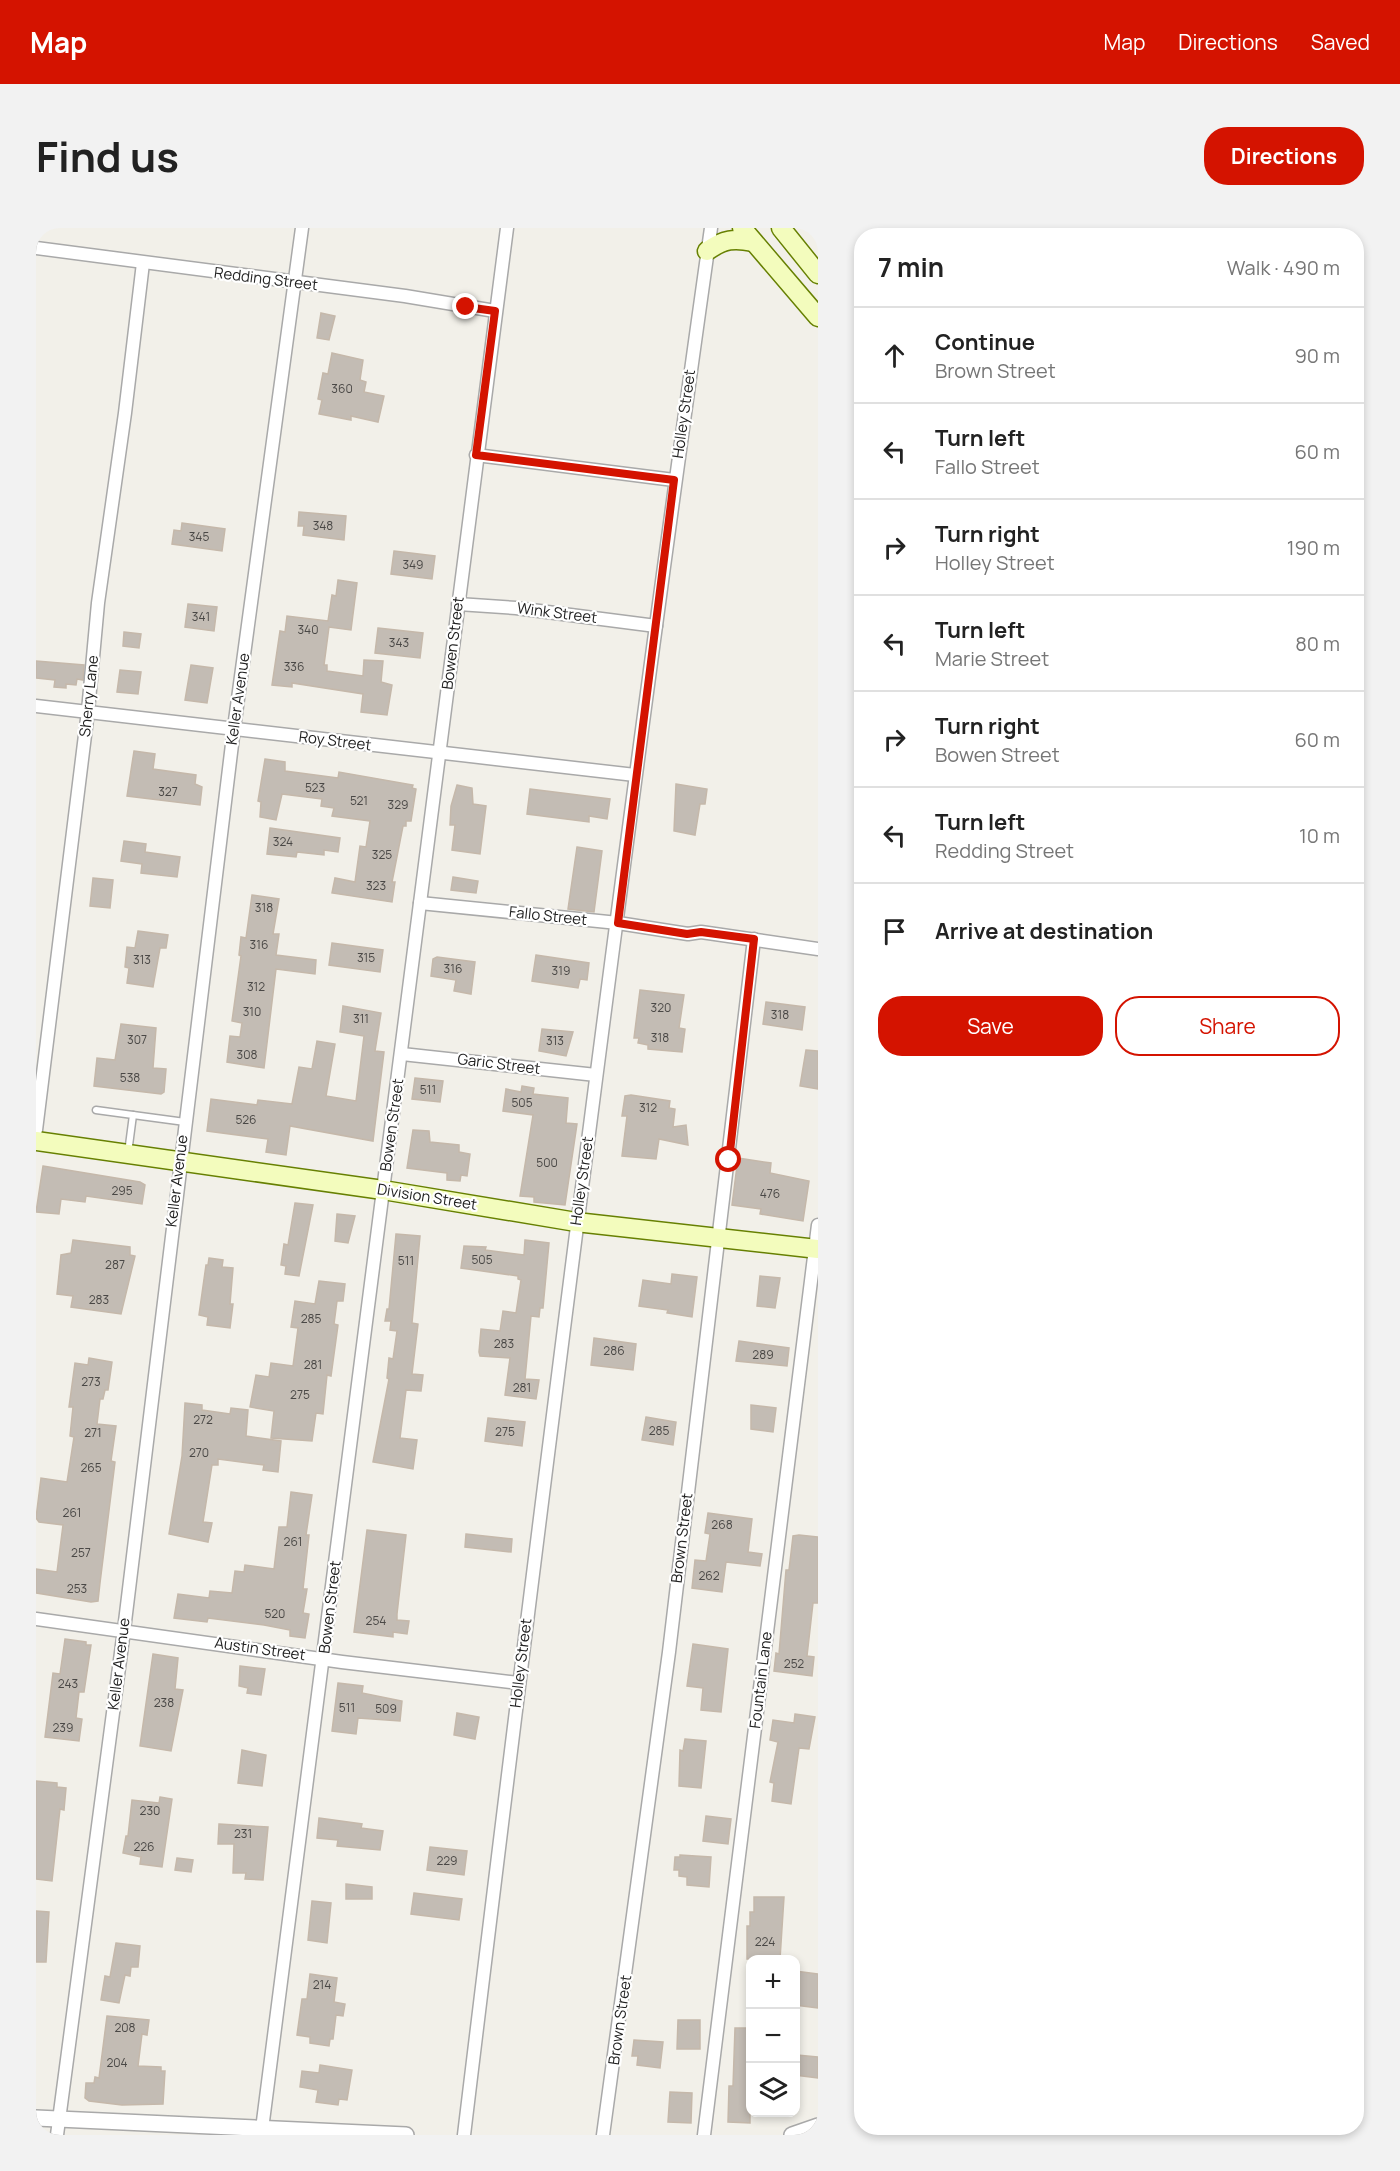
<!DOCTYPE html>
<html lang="en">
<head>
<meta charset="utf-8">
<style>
  :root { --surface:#fff; --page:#f2f2f2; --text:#222; --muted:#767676; --line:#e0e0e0; --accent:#d41300 }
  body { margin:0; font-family:Manrope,sans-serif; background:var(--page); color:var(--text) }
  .controls { position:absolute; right:18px; bottom:18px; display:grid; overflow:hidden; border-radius:12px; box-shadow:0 3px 9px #0003 }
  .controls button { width:54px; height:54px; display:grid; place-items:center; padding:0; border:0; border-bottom:2px solid var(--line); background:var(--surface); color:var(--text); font:30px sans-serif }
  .stop { position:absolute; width:18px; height:18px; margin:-14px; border:4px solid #d41300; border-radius:50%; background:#fff }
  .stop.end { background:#d41300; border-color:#fff; box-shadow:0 2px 6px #0008 }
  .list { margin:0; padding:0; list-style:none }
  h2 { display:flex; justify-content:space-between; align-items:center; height:78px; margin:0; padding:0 24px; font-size:26px }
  h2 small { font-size:20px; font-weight:400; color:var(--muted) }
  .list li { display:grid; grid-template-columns:39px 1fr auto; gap:18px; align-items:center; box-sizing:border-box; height:96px; padding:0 24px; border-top:2px solid var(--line) }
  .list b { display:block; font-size:22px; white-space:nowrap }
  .list p { margin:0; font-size:20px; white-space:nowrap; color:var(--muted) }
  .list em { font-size:20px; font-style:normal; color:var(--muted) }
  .actions { display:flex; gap:12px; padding:18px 24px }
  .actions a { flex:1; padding:14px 0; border:2px solid var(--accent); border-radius:24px; text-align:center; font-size:21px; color:var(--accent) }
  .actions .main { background:var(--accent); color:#fff }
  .icon { flex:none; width:33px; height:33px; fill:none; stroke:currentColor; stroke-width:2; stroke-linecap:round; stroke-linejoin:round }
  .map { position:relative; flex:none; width:782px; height:1907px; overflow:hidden; border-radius:24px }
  header { display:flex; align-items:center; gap:36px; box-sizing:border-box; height:84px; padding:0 30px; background:var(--accent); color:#fff }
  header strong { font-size:28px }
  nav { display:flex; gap:33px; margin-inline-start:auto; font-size:21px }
  .intro { display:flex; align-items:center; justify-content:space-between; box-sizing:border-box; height:144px; padding:0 36px }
  h1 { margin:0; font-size:42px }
  .button { padding:15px 27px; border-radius:24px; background:var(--accent); color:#fff; font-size:21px; font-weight:700 }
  main { display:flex; gap:36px; padding:0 36px }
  aside { flex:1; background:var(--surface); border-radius:24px; box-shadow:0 3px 9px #0003 }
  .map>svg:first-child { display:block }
</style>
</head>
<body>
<header>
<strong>Map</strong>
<nav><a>Map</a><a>Directions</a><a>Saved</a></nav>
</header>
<div class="intro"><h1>Find us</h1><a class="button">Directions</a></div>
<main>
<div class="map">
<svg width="782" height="1907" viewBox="0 0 782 1907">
  <rect width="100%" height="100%" fill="#f2f0e9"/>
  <g fill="#c3bcb4" stroke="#c5b8aa" stroke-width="1.5">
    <path d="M285,85L299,88L293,112L281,110Z"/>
    <path d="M296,125L327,132L324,152L330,154L328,164L348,168L342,194L315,188V192L283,186L286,172L282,171L287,145L292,146Z"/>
    <path d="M263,284L310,288L308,312L267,307L268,298H262Z"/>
    <path d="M146,295L189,301L186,323L136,316L138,302L145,303Z"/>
    <path d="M358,323L399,328L396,351L355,346Z"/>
    <path d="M302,352L321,355L315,402L293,399L288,437H291V443L327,448L328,432L347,433L345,454L356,457L351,487L325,484L327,466L256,455V459L236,457L244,403L249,404L251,388L292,393L296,367L300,368Z"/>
    <path d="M152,376L181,379L178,403L149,399Z"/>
    <path d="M342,400L387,405L384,430L339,425Z"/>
    <path d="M88,404L105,406L103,420L87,418Z"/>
    <path d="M0,433L48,437L47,452L41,451L40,457L30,456V460L18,459L19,452L0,450Z"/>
    <path d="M155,437L177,440L171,475L149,472Z"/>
    <path d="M84,442L105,444L102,466L81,464Z"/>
    <path d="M98,523L119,526L117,541L160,547L159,556L166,559L164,577L91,568Z"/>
    <path d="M229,531L249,534V543L302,550L303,544L377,557L376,560L380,561L375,593H370V598H367L356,654H359L356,674L296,665L299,650L319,654L324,618L330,619L334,593L296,588L298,580L285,578L286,571L246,566L240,592L224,589L225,574L222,573Z"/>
    <path d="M640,556L671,561L669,576H664L659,607L638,603Z"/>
    <path d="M421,557L436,560L437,576L450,578L444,626L416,622L419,597H414L415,578Z"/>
    <path d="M494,561L574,571L571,591L553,588V594L491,586Z"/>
    <path d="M234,600L304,610L302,624L288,622V627L261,624L260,629L231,626Z"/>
    <path d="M88,613L110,616L109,624L144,629L141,649L105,645L106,636L85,633Z"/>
    <path d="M541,619L566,623L558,684L532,681Z"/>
    <path d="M417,649L442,653L440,665L415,662Z"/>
    <path d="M57,650L77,652L74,680L54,678Z"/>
    <path d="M216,667L243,671L237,706H243L240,727L280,732L279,746L240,741L228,840L191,834L194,808L204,809L206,795L196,793L205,728L203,727L205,709L210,710Z"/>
    <path d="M102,703L132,707L130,720H124L117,759L91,755L93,740L89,739L91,719L99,720Z"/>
    <path d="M296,715L347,722L344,744L293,737Z"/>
    <path d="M500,727L553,735L551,752L544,751L542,760L496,753Z"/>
    <path d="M401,729L439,734L435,766L418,763L420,752L395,748L397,731Z"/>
    <path d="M604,762L648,767L643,800L649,801L646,824L612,821V817L602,815L603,810H598Z"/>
    <path d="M730,774L769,779L766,802L727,796Z"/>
    <path d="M307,778L345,785L339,823L348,824L337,913L254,898L250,927L230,924L232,911L171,903L175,871L221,877L222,872L256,876L263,839L276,841L281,813L299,816L290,868L320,873L328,808L304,804Z"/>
    <path d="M85,796L120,800L117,840L130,841L128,864L125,866L58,858L61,830L79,832Z"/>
    <path d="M506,801L537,804L530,828L503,823Z"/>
    <path d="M770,822L782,823V861L764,858Z"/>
    <path d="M379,850L407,853L404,874L376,871Z"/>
    <path d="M486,858L498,860L497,866L532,870L530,895L541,896L529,977L498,974V969L484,968L497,887L467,883L470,861L485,864Z"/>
    <path d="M595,867L634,873L633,880L639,881L637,899L650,897L652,917L623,911L620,931L586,928L591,888H586L589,868Z"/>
    <path d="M377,902L393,903L394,914L423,917V924L434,926L431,948L425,947L424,953L411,952V945L371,940Z"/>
    <path d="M702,930L735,935L734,945L773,953L767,993L724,986L725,981L696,977Z"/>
    <path d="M7,938L104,954L109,957L106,976L50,968L49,974L25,971L23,986L0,984Z"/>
    <path d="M259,975L277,977L263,1048L249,1046L250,1038L245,1037L248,1016L252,1017Z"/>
    <path d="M301,986L319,988L312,1015L299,1013Z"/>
    <path d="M360,1006L384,1008L376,1095L382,1096L376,1146L387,1147L385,1163L370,1162L364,1210L381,1212L377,1241L337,1234L353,1151L351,1150L353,1130L357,1131L361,1103L354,1102L355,1093H349L351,1081H353Z"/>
    <path d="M37,1012L94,1019V1027L99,1028L85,1086L35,1079L37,1068L21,1066L25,1027L35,1025Z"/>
    <path d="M489,1012L513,1015L507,1080H504L503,1089L495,1088L489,1151L503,1152L500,1171L469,1167L474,1130L444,1128L443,1124L445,1101L464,1103L467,1083L480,1085L485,1052L482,1051V1048L425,1040L428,1018L450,1019L449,1022L488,1027Z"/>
    <path d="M173,1030L187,1032L186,1039L197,1040L194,1076H197L194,1100L171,1097L172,1089L163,1087L170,1037H172Z"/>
    <path d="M636,1046L661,1049L656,1089L631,1085L632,1082L603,1078L607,1052L635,1056Z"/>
    <path d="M724,1048L744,1050L739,1080L721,1078Z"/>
    <path d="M283,1053L309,1056L307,1073H301L298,1096L302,1097L295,1148L291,1147L287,1186L280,1185L276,1213L235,1210L238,1183L214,1179L220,1147L233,1149L235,1135L257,1138L262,1100L255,1099L259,1073L279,1076Z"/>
    <path d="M558,1110L600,1116L597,1142L555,1137Z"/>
    <path d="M703,1113L753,1120L751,1138L700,1133Z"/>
    <path d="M53,1130L76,1134L72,1162H69L67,1171H64L61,1196L80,1198L75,1233L79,1234L64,1355L62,1373L55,1374L0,1365V1341L21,1344L27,1297L3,1294L0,1290L5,1250L31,1254L38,1209L34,1208L37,1179H33L39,1135L52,1137Z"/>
    <path d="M149,1175L166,1177V1182L194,1186L195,1180L212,1182L210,1208L245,1213L242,1244L227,1242L228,1237L182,1231V1237H176L167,1294L176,1295L172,1314L133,1306L146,1228Z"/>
    <path d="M715,1177L740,1180L737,1204L715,1201Z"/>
    <path d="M610,1189L640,1194L637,1217L606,1212Z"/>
    <path d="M452,1190L489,1194L486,1218L449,1213Z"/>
    <path d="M255,1264L276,1267L270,1307H273L267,1361H271L267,1385L273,1386L269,1410L254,1408V1402L228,1397L172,1390L171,1394L138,1390L142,1366L173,1370L174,1363L196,1365L199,1343L208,1344L209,1337L238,1341L243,1299H251Z"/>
    <path d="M672,1285L716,1291L712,1324L726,1326L724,1338L690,1334L686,1364L656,1360L659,1332L670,1333L674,1306L669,1305Z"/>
    <path d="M331,1302L370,1307L361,1386V1392L373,1393L371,1406L357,1404V1409L318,1404Z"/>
    <path d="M430,1306L476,1311L475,1324L429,1319Z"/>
    <path d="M763,1307L782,1309V1375H777L771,1428L778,1429L776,1448L738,1443L740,1425L743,1426L750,1342H753L757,1308Z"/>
    <path d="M29,1411L50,1414V1417H55L48,1464H43L40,1490L46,1491L43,1513L9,1509L17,1445L24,1446Z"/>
    <path d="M657,1416L692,1421L685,1484L665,1482L667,1460L651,1458Z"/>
    <path d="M117,1426L142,1430L139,1461L147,1462L135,1523L104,1518Z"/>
    <path d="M204,1438L229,1441L225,1467L211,1465L212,1460L203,1458Z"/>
    <path d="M302,1455L327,1458L326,1465L366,1473L364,1493L322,1490L320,1506L296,1503Z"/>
    <path d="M421,1485L443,1489L439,1511L418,1507Z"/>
    <path d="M759,1486L779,1489L773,1521L763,1520L755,1576L736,1573L738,1555L734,1554L742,1514L734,1512L737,1492L758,1495Z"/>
    <path d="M649,1511L670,1513L665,1560L643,1558L644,1522L647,1523Z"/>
    <path d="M206,1522L230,1527L226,1558L202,1555Z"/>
    <path d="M0,1553L21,1555V1559L30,1560L28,1582L24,1581L16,1653L0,1651Z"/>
    <path d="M124,1569L136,1571L126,1639L104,1636L105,1629L87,1625L90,1608H92L96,1572L123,1575Z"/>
    <path d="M670,1588L695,1591L692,1616L667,1613Z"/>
    <path d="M283,1590L326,1596L325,1600L347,1603L344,1622L301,1618L302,1612L281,1610Z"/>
    <path d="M183,1596L232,1599L227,1652L209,1651L210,1645H197L198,1616H182Z"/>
    <path d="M394,1619L431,1623L428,1647L391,1642Z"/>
    <path d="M644,1627L675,1629L673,1659L651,1657V1649L643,1648V1642H638L639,1629H644Z"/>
    <path d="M141,1630L157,1632L155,1644L139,1642Z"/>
    <path d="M310,1656L336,1659V1671H310Z"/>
    <path d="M378,1665L426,1671L423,1692L375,1686Z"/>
    <path d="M718,1669H748L744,1731H711V1698H714V1684H718Z"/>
    <path d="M276,1673L295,1675L291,1715L272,1712Z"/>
    <path d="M0,1683L13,1684L10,1734H0Z"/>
    <path d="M80,1715L104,1718L102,1739H95L94,1748L89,1747L83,1775L65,1772L69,1748L74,1749Z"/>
    <path d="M759,1743L782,1746V1780L759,1777Z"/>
    <path d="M274,1746L301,1750L298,1774L309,1776L307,1788L300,1787L297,1811H294L293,1818L274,1815V1809L261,1807L266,1771H271Z"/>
    <path d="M71,1788L113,1792L111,1807L106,1806L102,1838L125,1839V1843H129L127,1876L86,1877L53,1873L49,1870L50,1855H58L59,1849L63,1850Z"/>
    <path d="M642,1792H664V1821H641Z"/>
    <path d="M699,1800H714V1895L692,1894L693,1858H697Z"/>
    <path d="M598,1812L627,1814L624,1840L601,1837L602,1828H596Z"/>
    <path d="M761,1827L782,1829V1850L759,1847Z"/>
    <path d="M284,1837L316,1842L311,1872L303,1871L302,1877L280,1874L282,1862L264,1859L266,1843L283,1845Z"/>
    <path d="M634,1864L656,1865L655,1895L632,1894Z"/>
  </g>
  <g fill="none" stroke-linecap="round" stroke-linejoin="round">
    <defs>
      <g id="service">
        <path d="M60,882L97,887L92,925"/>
        <path d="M97,887L149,894"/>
      </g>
      <g id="minor">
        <path d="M0,20L369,68L459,83"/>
        <path d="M440,227L638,252"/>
        <path d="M422,376L480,380L620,398"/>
        <path d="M0,478L599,547"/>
        <path d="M384,675L582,695L652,706L665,704L782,721"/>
        <path d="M366,826L560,847"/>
        <path d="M0,902L52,483L62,375L89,185L107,35"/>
        <path d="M0,1391L306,1434L483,1455"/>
        <path d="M226,1901L471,0"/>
        <path d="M21,1907L88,1402L198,500L266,0"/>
        <path d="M428,1907C505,1271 585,635 675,0"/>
        <path d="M567,1907L633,1424L718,711"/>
        <path d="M668,1907L782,997"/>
      </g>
      <g id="tertiary">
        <path d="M0,1890L370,1907"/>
        <path d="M756,1907L782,1898"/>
      </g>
      <g id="secondary">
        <path d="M706,0L782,89"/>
        <path d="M745,0L782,46"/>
        <path d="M671,23C688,11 698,10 717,14"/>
        <path d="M0,913L347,962L540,994L782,1021"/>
      </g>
    </defs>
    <use href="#service" stroke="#a9a9a9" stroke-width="9"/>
    <use href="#minor" stroke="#a9a9a9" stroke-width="15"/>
    <use href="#tertiary" stroke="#a9a9a9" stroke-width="18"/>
    <use href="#secondary" stroke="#678002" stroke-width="21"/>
    <use href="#service" stroke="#fff" stroke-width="6"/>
    <use href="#minor" stroke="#fff" stroke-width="12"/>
    <use href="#tertiary" stroke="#fff" stroke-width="15"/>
    <use href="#secondary" stroke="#f3fcbd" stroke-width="18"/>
  </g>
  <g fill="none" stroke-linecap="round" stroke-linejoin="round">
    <path stroke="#d41300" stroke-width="8" d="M430,79L459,83L440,227L638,252L582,695L651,706L665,704L718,711L693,932"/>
  </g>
  <g text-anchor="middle" stroke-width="4.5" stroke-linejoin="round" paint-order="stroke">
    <g font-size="12" fill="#4a4846">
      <text x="306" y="165">360</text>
      <text x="287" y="302">348</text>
      <text x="163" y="313">345</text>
      <text x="377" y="341">349</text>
      <text x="165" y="393">341</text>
      <text x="272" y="406">340</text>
      <text x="363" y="419">343</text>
      <text x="258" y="443">336</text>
      <text x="279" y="564">523</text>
      <text x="132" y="568">327</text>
      <text x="323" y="577">521</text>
      <text x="362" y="581">329</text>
      <text x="247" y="618">324</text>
      <text x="346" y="631">325</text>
      <text x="340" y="662">323</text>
      <text x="228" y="684">318</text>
      <text x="223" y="721">316</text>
      <text x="330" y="734">315</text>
      <text x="106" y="736">313</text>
      <text x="417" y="745">316</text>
      <text x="525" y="747">319</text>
      <text x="220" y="763">312</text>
      <text x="625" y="784">320</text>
      <text x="216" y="788">310</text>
      <text x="744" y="791">318</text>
      <text x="325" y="795">311</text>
      <text x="624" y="814">318</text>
      <text x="101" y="816">307</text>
      <text x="519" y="817">313</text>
      <text x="211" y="831">308</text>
      <text x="94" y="854">538</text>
      <text x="392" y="866">511</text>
      <text x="486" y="879">505</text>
      <text x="612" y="884">312</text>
      <text x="210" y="896">526</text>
      <text x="511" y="939">500</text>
      <text x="86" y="967">295</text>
      <text x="734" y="970">476</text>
      <text x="446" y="1036">505</text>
      <text x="370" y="1037">511</text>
      <text x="79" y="1041">287</text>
      <text x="63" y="1076">283</text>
      <text x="275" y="1095">285</text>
      <text x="468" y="1120">283</text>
      <text x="578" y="1127">286</text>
      <text x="727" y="1131">289</text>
      <text x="277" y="1141">281</text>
      <text x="55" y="1158">273</text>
      <text x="486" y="1164">281</text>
      <text x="264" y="1171">275</text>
      <text x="167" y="1196">272</text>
      <text x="623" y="1207">285</text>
      <text x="469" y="1208">275</text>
      <text x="57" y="1209">271</text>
      <text x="163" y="1229">270</text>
      <text x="55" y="1244">265</text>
      <text x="36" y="1289">261</text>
      <text x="686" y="1301">268</text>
      <text x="257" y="1318">261</text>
      <text x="45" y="1329">257</text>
      <text x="673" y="1352">262</text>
      <text x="41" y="1365">253</text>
      <text x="239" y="1390">520</text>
      <text x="340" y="1397">254</text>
      <text x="758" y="1440">252</text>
      <text x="32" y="1460">243</text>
      <text x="128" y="1479">238</text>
      <text x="311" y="1484">511</text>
      <text x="350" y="1485">509</text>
      <text x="27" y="1504">239</text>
      <text x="114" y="1587">230</text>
      <text x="207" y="1610">231</text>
      <text x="108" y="1623">226</text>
      <text x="411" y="1637">229</text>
      <text x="729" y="1718">224</text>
      <text x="286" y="1761">214</text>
      <text x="89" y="1804">208</text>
      <text x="81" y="1839">204</text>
    </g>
    <g font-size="15" fill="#222" stroke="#fff">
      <text transform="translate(230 51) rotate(7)" y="5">Redding Street</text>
      <text transform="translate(648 186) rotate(-82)" y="5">Holley Street</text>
      <text transform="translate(521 385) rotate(7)" y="5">Wink Street</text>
      <text transform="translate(417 415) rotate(-83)" y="5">Bowen Street</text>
      <text transform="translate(53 468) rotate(-84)" y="5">Sherry Lane</text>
      <text transform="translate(202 471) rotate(-82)" y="5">Keller Avenue</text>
      <text transform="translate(299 513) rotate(7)" y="5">Roy Street</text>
      <text transform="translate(512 688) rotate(6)" y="5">Fallo Street</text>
      <text transform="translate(463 836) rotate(7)" y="5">Garic Street</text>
      <text transform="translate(356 897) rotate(-82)" y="5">Bowen Street</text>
      <text transform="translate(141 953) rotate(-83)" y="5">Keller Avenue</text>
      <text transform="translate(546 953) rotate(-82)" y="5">Holley Street</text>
      <text transform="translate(391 969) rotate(9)" y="5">Division Street</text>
      <text transform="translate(646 1310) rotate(-83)" y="5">Brown Street</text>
      <text transform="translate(294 1379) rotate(-83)" y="5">Bowen Street</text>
      <text transform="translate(224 1421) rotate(8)" y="5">Austin Street</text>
      <text transform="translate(485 1435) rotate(-83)" y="5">Holley Street</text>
      <text transform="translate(83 1436) rotate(-83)" y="5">Keller Avenue</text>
      <text transform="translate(725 1452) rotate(-83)" y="5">Fountain Lane</text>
      <text transform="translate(584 1792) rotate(-82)" y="5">Brown Street</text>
    </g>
  </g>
</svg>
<div class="controls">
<button>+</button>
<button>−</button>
<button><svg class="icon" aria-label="layers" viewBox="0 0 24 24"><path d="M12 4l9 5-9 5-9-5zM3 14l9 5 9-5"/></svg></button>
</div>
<div class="stop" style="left:693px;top:932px"></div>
<div class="stop end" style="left:430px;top:79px"></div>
</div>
<aside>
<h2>7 min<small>Walk · 490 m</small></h2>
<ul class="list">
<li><svg class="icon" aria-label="ahead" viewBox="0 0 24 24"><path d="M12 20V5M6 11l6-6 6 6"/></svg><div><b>Continue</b><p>Brown Street</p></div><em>90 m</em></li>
<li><svg class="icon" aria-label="left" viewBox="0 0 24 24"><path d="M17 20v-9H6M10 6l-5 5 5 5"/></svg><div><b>Turn left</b><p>Fallo Street</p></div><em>60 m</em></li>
<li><svg class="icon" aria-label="right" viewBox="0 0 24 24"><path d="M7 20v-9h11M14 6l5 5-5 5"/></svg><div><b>Turn right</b><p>Holley Street</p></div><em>190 m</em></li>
<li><svg class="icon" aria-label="left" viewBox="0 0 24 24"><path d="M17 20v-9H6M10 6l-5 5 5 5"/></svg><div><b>Turn left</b><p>Marie Street</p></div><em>80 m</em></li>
<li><svg class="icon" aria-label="right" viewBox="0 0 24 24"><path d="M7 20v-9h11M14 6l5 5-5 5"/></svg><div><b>Turn right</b><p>Bowen Street</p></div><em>60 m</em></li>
<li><svg class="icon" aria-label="left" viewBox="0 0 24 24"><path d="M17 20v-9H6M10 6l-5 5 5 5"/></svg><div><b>Turn left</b><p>Redding Street</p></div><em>10 m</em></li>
<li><svg class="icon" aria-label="arrive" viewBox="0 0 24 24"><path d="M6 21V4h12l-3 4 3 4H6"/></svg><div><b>Arrive at destination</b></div></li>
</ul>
<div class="actions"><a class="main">Save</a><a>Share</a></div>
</aside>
</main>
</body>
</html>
